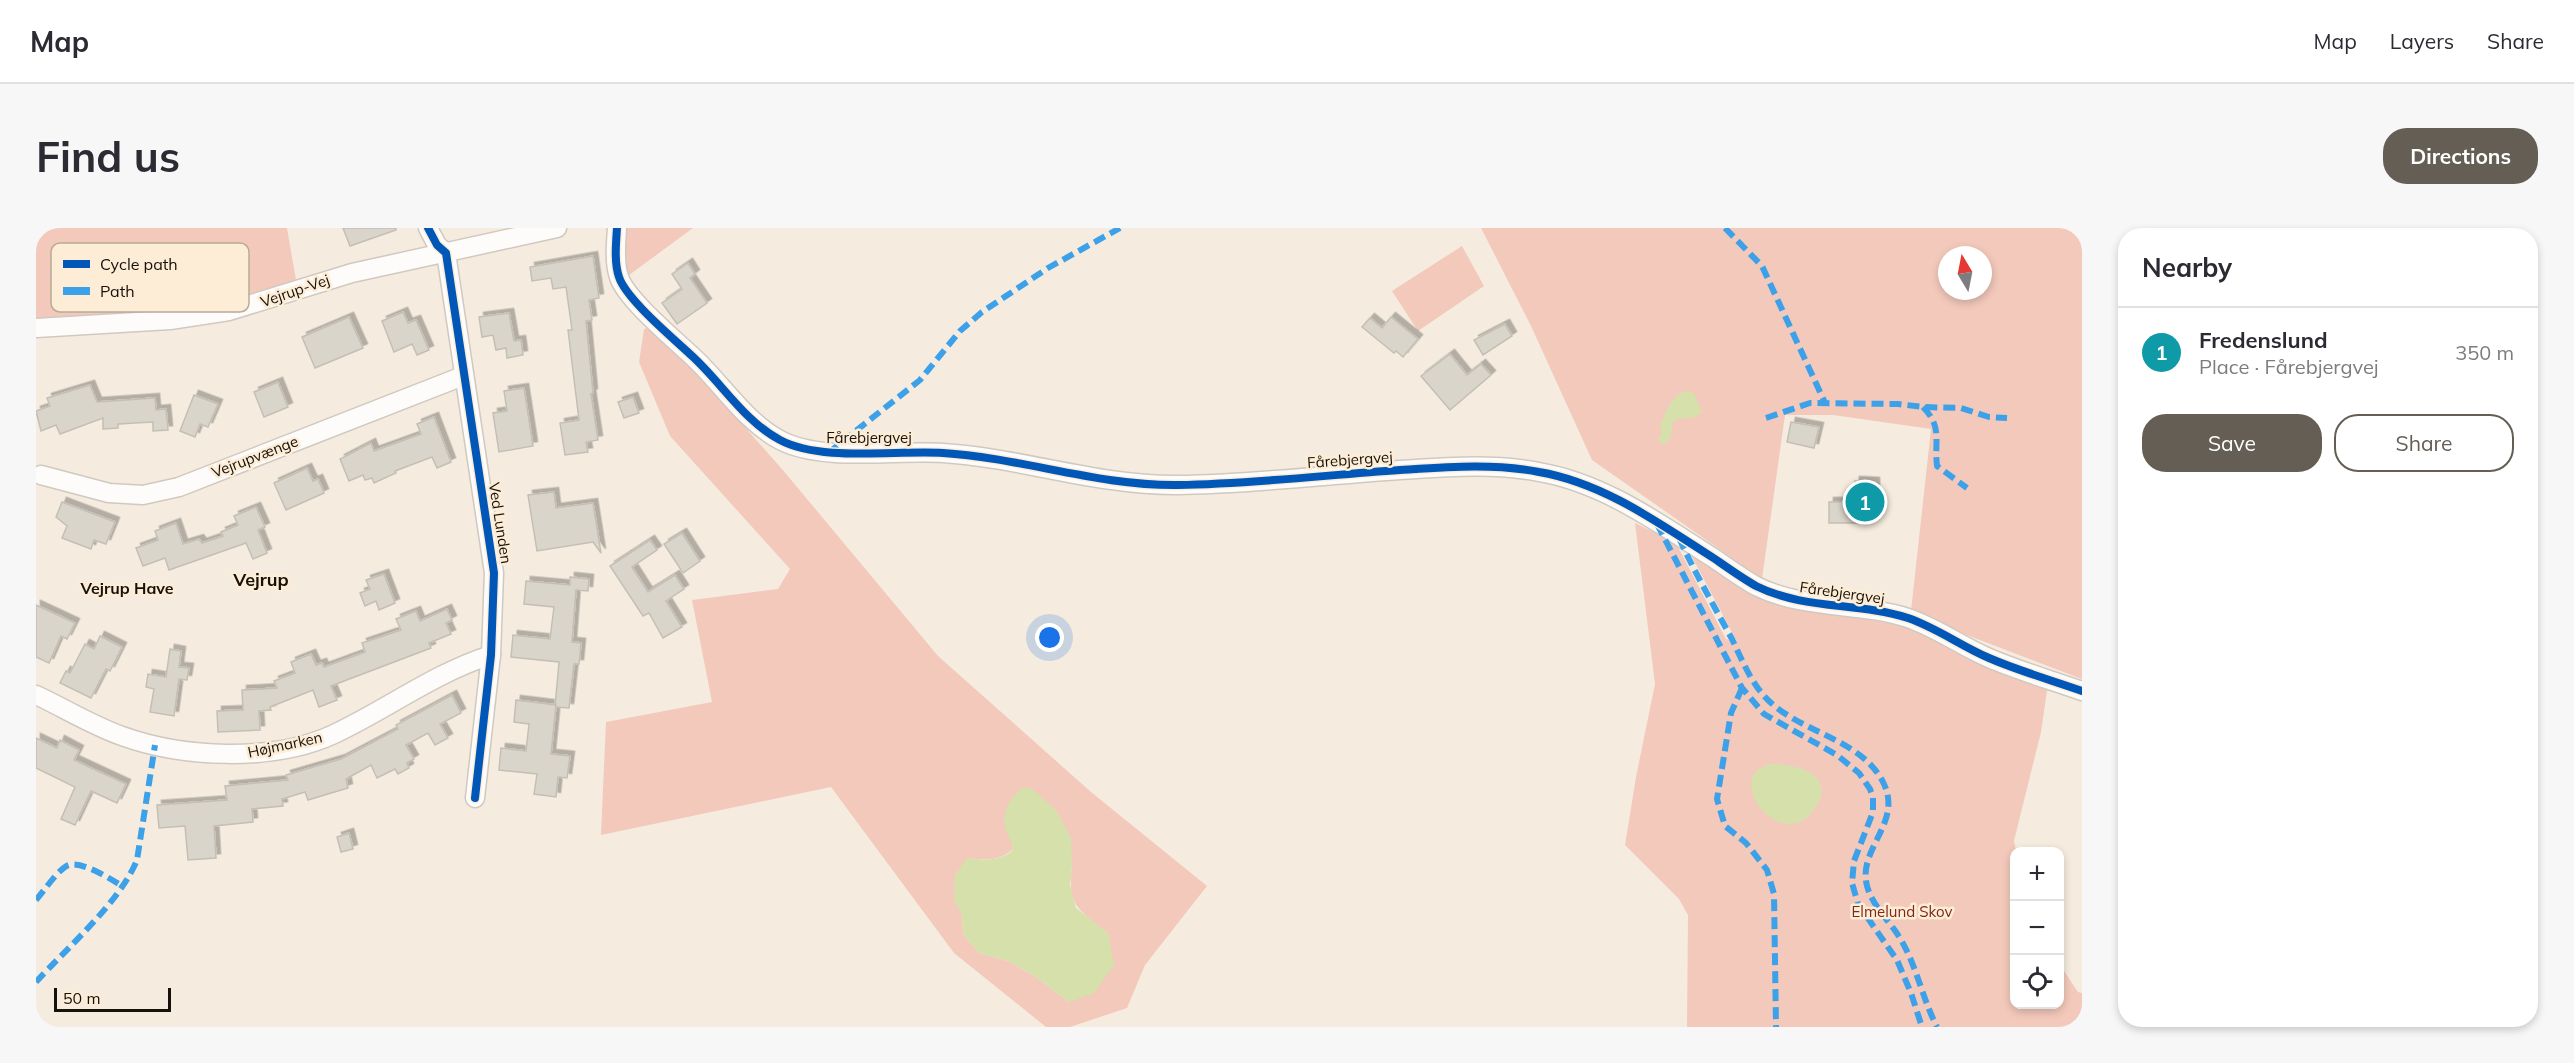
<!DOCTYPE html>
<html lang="en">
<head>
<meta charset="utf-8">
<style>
  :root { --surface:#fff; --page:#f7f7f7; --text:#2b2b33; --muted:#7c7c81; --line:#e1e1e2; --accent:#645e54 }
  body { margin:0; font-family:Mulish,sans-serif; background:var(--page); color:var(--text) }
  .controls { position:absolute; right:18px; bottom:18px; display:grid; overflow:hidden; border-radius:12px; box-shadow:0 3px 9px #0003 }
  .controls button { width:54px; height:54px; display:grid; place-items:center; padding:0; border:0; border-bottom:2px solid var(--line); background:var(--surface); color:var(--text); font:30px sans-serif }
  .compass { position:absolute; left:1902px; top:18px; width:54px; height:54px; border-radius:50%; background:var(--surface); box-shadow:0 3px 9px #0003; rotate:350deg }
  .scale { position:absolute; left:18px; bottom:15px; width:117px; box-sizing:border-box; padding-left:6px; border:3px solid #161109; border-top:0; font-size:16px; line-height:21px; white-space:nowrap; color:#161109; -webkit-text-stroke:4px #fdedd7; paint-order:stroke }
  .you { position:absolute; left:1014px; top:410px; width:21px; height:21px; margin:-15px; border:4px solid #fff; border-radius:50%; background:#1a73e8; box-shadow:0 0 0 9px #1a73e833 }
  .badge { display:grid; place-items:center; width:39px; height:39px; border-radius:50%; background:var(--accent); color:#fff; font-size:20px; font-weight:700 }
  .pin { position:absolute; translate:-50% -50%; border:3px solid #fff; box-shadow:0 2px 6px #0006 }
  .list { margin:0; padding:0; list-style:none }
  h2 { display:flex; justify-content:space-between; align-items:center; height:78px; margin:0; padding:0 24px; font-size:26px }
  h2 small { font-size:20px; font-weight:400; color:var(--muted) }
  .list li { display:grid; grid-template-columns:39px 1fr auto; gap:18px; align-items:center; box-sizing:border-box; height:90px; padding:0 24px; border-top:2px solid var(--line) }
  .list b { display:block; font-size:22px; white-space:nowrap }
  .list p { margin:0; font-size:20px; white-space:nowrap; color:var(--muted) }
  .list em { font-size:20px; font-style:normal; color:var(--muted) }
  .actions { display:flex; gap:12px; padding:18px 24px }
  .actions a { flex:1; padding:14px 0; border:2px solid var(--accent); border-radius:24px; text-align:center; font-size:21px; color:var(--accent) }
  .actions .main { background:var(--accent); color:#fff }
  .icon { flex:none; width:33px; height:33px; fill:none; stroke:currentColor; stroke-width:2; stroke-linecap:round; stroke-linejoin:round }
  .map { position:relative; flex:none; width:2046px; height:799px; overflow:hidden; border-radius:24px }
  header { display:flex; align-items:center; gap:36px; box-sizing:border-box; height:84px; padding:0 30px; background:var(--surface); border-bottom:2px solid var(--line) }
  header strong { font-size:28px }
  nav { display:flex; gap:33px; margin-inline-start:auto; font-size:21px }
  .intro { display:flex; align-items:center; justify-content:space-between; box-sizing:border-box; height:144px; padding:0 36px }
  h1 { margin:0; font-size:42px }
  .button { padding:15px 27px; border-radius:24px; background:var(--accent); color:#fff; font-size:21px; font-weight:700 }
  main { display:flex; gap:36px; padding:0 36px }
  aside { flex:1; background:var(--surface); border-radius:24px; box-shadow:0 3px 9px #0003 }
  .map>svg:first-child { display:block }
</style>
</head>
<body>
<header>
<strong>Map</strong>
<nav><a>Map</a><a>Layers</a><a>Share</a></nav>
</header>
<div class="intro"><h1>Find us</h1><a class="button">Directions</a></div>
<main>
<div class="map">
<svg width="2046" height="799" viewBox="0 0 2046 799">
  <defs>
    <filter id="shadow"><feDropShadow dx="4.5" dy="-4.5" stdDeviation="0" flood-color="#0004"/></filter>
  </defs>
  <rect width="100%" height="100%" fill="#f5ecdf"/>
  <g fill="#f3c9bb" fill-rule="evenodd">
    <path d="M0,0H251L261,58L183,81L0,94Z"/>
    <path d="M587,0H657L589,50Z"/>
    <path d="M1445,0H2046V451L1915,401L1875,383L1895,201L1797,187H1749L1726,351L1556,232L1495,98ZM1911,27H1947V63H1911Z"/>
    <path d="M1426,18L1448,58L1382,103L1356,63Z"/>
    <path d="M619,98L746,241L902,428L1055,564L1171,658L1109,737L1091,780L1034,799H1010L918,725L795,559L565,607L570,494L676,474L656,372L742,361L754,341L634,208L603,134L608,101ZM970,602L1036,638C1031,678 1042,682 1072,705L1033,774L1000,749L972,733L943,725L927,706L926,687L931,630C948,632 964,634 977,621L976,612Z"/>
    <path d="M1599,295L1640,315L1690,411L1701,414L1653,323L1787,384L1875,399L2012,456L2005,504L1978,613L1980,623L1978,776H2024V737L2042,764L2046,765V799H1651L1652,687L1643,671L1589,617L1600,549L1619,456Z"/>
  </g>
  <g fill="#d5e0aa">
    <path d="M1650,163L1658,165L1666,184C1654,195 1644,187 1639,192C1635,196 1636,206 1634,211L1628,216L1624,215L1622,211L1626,205L1624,198C1630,184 1635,167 1650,163Z"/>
    <path d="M1733,536C1762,535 1805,548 1776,584C1750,618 1703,571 1718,546C1722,541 1728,539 1733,536Z"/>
    <path d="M988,559L996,561L1020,582L1035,610L1036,638L1034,657L1040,680L1072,705L1078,737L1058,765L1033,774L1000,749L972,733L943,725L927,706L926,687L918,672L919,647L931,630C948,632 964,634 977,622C976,613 973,610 970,603C964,586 974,568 988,559Z"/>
  </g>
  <g fill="#dad5ca" stroke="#c4bfb5" stroke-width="1.5" filter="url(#shadow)">
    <path d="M307,0H360V2L314,18Z"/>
    <path d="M557,28L563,70L553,72L556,92L550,93L557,165L555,166L562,212L550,214L552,224L529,227L524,195L543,192L532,102H536L530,59L517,61L515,50L496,53L494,39Z"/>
    <path d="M652,35L659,46L654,50L671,75L641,96L626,75L646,61L636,46Z"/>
    <path d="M367,84L372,95L380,92L393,122L381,127L376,116L358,124L346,93Z"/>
    <path d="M473,85L478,113L485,112L487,127L471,130L470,120L460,122L457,107L446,109L443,89Z"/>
    <path d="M313,89L327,120L279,140L266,109Z"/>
    <path d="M1355,89L1382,111L1367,129L1360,123L1358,125L1326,99L1334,90L1346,100Z"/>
    <path d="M1469,96L1476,108L1447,127L1438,112Z"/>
    <path d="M1414,126L1431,147L1445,136L1455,147L1414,182L1385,148Z"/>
    <path d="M242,154L252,179L228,189L218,164Z"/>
    <path d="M54,157L61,174L119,170L120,182L130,181L132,202L117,203V194L82,196V200L67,201V190L24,206L20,197L5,203L0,183L14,178L11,170Z"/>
    <path d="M488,160L497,218L463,224L457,185L471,183L468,163Z"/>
    <path d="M158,167L182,176L172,199L164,196L159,209L144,203Z"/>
    <path d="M597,169L603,185L588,190L582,174Z"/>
    <path d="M398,189L415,234L401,240L396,229L359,243L360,245L338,255L336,250L329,252L327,247L313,253L304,231L335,215L338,223L385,206L381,196Z"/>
    <path d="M1755,194L1783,199L1778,220L1751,214Z"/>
    <path d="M271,240L277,253L282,251L288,265L250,282L238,255Z"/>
    <path d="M1819,253L1839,254V290H1822V295H1793V274H1818Z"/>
    <path d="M518,264L520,280L557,275L565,325L557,314L501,323L492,267Z"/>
    <path d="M26,274L79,294L70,316L58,312L55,321L26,310L31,298L20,289Z"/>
    <path d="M220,279L229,299L222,302L231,325L217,331L210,315L133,342L129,330L107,338L100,320L122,312L119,303L140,295L147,316L163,311L166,315L187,308L185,304L202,297L198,288Z"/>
    <path d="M646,305L664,333L647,345L628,316Z"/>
    <path d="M614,312L621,322L596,339L612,364L639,347L648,361L630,373L646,399L627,410L613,385L607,388L574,338Z"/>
    <path d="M348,346L359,375L343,382L340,373L329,378L324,365L334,361L330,352Z"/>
    <path d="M534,349L553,351L552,363L540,362L536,414L545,415L543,436H538L533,480L519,479L523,434L475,429L477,407L514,411L518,379L488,376L490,353L534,357Z"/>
    <path d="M0,377L39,395L31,411L25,408L13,435L0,429Z"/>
    <path d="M411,381L416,392L410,395L415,406L393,415L395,420L295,458L301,472L283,479L277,462L234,479L235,482L223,483L224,502L182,504L181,483L207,482L206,462L241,460L238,453L259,445L255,434L275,426L280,437L286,435L288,439L329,424L326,415L365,402L360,391L380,383L384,393Z"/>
    <path d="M64,408L86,419L74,443L70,441L55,470L24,455L30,443L34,445L49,416L58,421Z"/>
    <path d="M134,421L145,423L143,439L153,440L151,452L143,451L138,488L114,484L118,461L110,459L112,446L130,449Z"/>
    <path d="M416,467L425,485L404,496L412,510L399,517L392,505L370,517L378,531L371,535L373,540L362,546L359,541L341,550L335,537L310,551L312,560L272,572L269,564L246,571L247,578L216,581L217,594L178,598L180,630L152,632L149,598L123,600L121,577L191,572L189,558L252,552L250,547L305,531L362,501L360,497Z"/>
    <path d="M480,472L520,477L515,526L534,528L531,550L522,549L520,569L498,566L501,546L463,542L465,520L490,523L493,496L478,494Z"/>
    <path d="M0,510L21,520L24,512L43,522L38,532L90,556L81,575L55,563L39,597L25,591L39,559L0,540Z"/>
    <path d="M313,605L317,621L305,624L301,609Z"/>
  </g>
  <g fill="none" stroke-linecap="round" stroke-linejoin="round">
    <defs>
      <g id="minor">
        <path d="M392,0L401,17L410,25L458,345L455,427L439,570"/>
        <path d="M581,0C580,15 578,35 583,49C590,71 637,110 655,127C685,154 708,193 744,212C785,234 859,222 907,225C986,230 1062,258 1142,257C1216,256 1290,247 1364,242C1410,239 1458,235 1503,244C1568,255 1624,296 1679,331C1692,340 1706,350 1720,358C1768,382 1822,374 1872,390C1901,400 1925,418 1953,430C1983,443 2015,452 2046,463"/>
        <path d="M0,100L134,92L193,83L316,45L521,0"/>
        <path d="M5,247L73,265L107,267L143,259L427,148"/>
        <path d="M0,467C28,480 57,498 86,508C147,530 236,534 296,507C350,482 398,445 455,427"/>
      </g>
    </defs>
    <use href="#minor" stroke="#d0c9c0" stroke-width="21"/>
    <use href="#minor" stroke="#fefcfa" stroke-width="18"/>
    <g stroke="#3da1e9" stroke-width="6" stroke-dasharray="12 6" stroke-linecap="butt">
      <path d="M1689,0L1726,38L1790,177"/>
      <path d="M1887,179C1907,200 1898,211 1901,238L1931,260"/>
      <path d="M1730,190L1774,175L1862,176L1887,179L1925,180L1953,189L1971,190"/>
      <path d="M792,225L884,152L924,103L946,84L1012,40L1084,0"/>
      <path d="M1621,296L1706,460L1728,486L1801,527L1823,545L1834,561L1837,569V584L1818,633L1816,655L1822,676L1861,732L1875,765L1886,799"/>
      <path d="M1643,310C1659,345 1678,378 1696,411C1706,432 1716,457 1733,473C1766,505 1825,511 1847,554C1867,593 1825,618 1830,653C1833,673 1848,687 1860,704C1880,733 1885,768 1901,799"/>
      <path d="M1706,460L1695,485L1681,571L1689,598L1710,615L1731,642L1738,666L1740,799"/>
      <path d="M0,672C8,663 23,640 33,637C46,633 75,651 86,658"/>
      <path d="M0,754C31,720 84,674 101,632L119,517"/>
    </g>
    <defs>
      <g id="cycleway">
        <path d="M392,0L401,17L410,25L458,345L455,427L439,570"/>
        <path d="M581,0C580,15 578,35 583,49C590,71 637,110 655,127C685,154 708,193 744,212C785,234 859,222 907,225C986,230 1062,258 1142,257C1216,256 1290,247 1364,242C1410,239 1458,235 1503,244C1568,255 1624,296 1679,331C1692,340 1706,350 1720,358C1768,382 1822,374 1872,390C1901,400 1925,418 1953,430C1983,443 2015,452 2046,463"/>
      </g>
    </defs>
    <use href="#cycleway" stroke="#fdedd7" stroke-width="11"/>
    <use href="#cycleway" stroke="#0057b8" stroke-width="8"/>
  </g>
  <g text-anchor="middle" stroke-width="5" stroke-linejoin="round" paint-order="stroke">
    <g font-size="15" fill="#161109" stroke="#fdedd7">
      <text transform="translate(259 63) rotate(-19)" y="5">Vejrup-Vej</text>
      <text x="833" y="215">Fårebjergvej</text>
      <text transform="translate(219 229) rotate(-21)" y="5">Vejrupvænge</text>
      <text transform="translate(1314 232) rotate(-4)" y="5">Fårebjergvej</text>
      <text transform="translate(464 295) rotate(81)" y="5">Ved Lunden</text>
      <text transform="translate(1806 365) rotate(8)" y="5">Fårebjergvej</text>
      <text transform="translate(249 517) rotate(-12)" y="5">Højmarken</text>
    </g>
    <g font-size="15" fill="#802717" stroke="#fdedd7">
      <text x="1866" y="689">Elmelund Skov</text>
    </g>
    <g font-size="16" font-weight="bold" fill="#161109" stroke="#fdedd7">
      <text x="91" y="366">Vejrup Have</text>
    </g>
    <g font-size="18" font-weight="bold" fill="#161109" stroke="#fdedd7">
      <text x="225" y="358">Vejrup</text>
    </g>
  </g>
  <rect x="15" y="15" width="198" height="69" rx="9" fill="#fdedd7" stroke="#b8ab99" stroke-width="1.5"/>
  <rect x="27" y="32" width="27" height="8" fill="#0057b8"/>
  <rect x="27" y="59" width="27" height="8" fill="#3da1e9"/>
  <g font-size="16" fill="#161109">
    <text x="64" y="42">Cycle path</text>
    <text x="64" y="69">Path</text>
  </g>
</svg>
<div class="controls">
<button>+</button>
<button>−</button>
<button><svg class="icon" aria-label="locate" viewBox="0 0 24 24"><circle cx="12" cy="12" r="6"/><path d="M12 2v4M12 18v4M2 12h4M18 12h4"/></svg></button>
</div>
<svg class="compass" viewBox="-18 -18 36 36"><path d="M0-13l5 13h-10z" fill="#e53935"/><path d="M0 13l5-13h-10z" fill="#7c7c81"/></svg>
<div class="scale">50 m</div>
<div class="you"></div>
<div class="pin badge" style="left:1829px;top:274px;background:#0f9aa8">1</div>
</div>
<aside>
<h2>Nearby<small></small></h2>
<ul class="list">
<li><span class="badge" style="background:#0f9aa8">1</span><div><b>Fredenslund</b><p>Place · Fårebjergvej</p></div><em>350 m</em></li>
</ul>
<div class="actions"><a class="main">Save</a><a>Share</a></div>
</aside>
</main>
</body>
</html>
